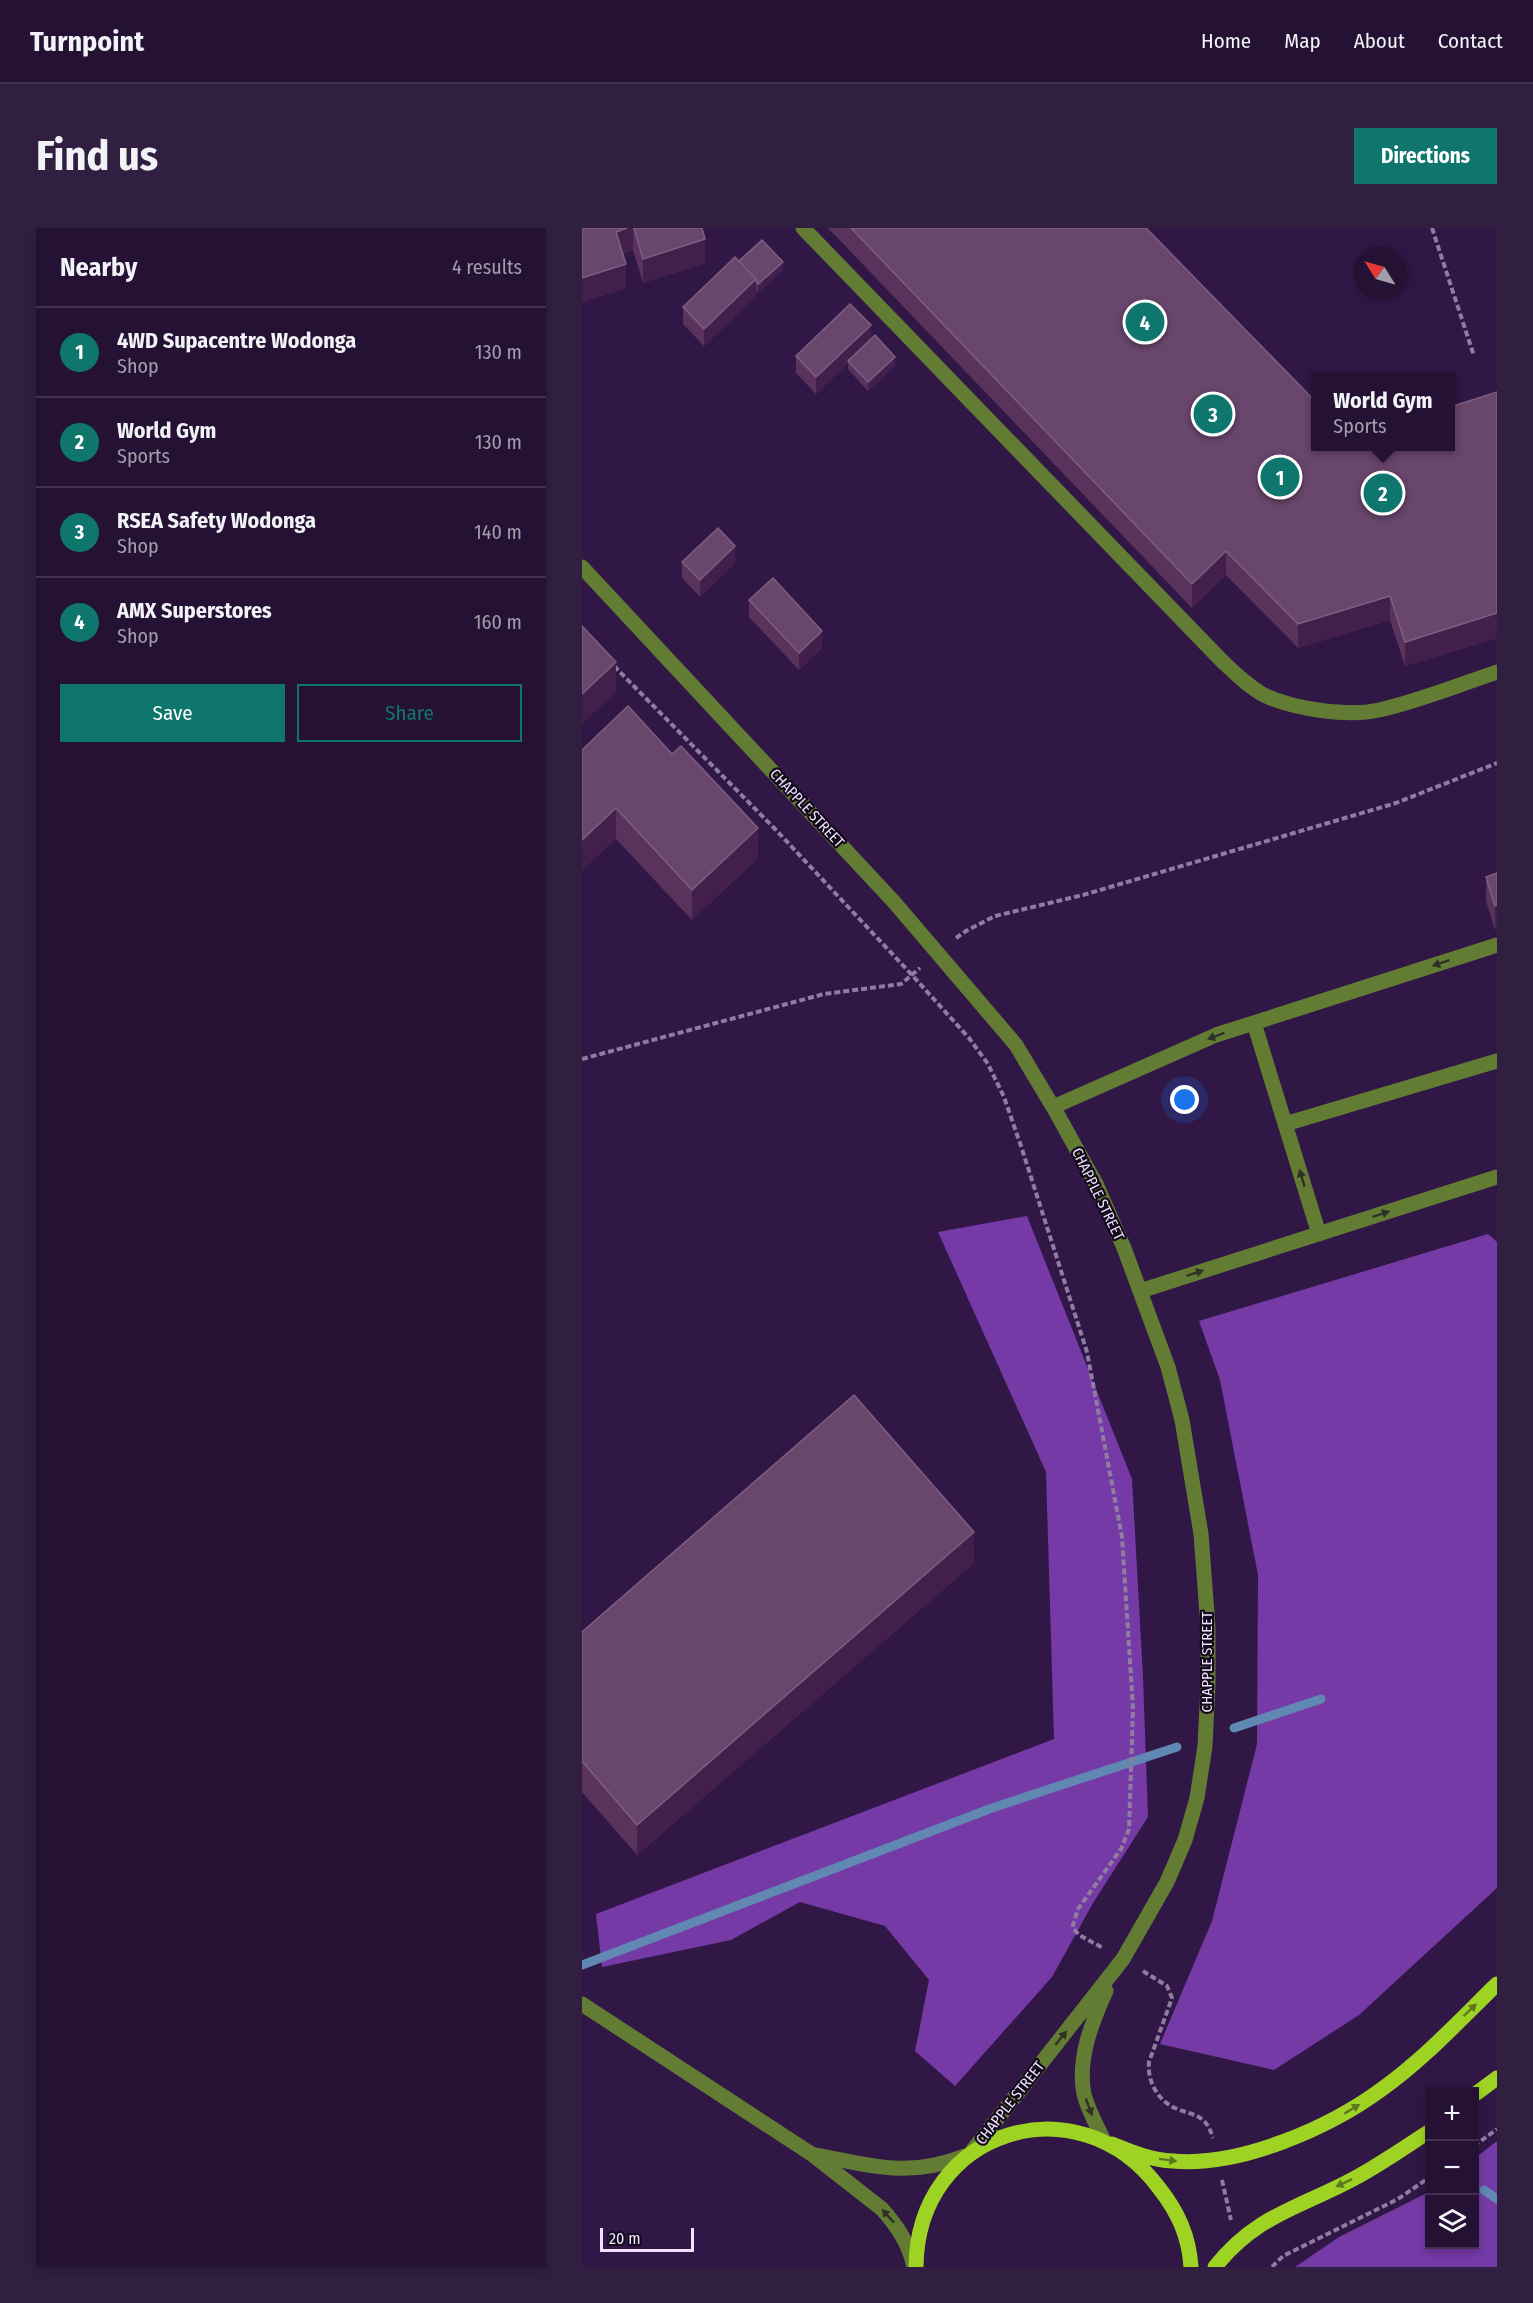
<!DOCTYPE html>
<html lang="en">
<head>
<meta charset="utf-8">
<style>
  :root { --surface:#241134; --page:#301f40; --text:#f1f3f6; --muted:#a39dac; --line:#41314f; --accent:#0f766e }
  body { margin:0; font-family:"Fira Sans Condensed",sans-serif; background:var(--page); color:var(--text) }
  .controls { position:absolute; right:18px; bottom:18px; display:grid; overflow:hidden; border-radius:0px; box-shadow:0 3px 9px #0003 }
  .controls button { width:54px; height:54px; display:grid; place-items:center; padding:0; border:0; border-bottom:2px solid var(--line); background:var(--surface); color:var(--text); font:30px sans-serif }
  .compass { position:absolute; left:771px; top:18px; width:54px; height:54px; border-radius:50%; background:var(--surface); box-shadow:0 3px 9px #0003; rotate:307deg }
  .scale { position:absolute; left:18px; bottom:15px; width:94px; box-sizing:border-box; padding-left:6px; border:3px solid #eee3fb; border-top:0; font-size:16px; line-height:21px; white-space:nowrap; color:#eee3fb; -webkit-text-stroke:4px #13091d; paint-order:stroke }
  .you { position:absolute; left:603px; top:872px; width:21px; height:21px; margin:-15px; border:4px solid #fff; border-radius:50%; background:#1a73e8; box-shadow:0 0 0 9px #1a73e833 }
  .badge { display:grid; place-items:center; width:39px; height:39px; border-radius:50%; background:var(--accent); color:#fff; font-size:20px; font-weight:700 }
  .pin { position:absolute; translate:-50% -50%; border:3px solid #fff; box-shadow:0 2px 6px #0006 }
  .popup { position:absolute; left:729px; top:145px; width:144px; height:78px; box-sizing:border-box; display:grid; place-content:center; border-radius:0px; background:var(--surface); filter:drop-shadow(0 2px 4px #0005); font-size:20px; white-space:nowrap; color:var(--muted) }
  .popup b { font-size:22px; color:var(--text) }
  .popup::after { content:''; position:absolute; left:50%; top:100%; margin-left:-12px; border:12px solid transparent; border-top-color:var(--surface) }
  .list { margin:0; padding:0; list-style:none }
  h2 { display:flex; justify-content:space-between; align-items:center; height:78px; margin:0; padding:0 24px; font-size:26px }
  h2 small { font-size:20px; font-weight:400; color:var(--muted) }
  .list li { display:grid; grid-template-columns:39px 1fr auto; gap:18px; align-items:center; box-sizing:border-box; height:90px; padding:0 24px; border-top:2px solid var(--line) }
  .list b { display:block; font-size:22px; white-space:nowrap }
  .list p { margin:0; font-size:20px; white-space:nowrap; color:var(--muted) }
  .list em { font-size:20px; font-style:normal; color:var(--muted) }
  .actions { display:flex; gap:12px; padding:18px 24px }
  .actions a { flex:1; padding:14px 0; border:2px solid var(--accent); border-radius:0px; text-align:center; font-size:21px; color:var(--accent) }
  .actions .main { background:var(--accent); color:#fff }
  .icon { flex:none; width:33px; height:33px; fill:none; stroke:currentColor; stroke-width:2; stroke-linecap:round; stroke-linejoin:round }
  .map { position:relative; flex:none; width:915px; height:2039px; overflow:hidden; border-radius:0px }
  header { display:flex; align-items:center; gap:36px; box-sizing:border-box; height:84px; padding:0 30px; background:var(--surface); border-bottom:2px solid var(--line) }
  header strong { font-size:28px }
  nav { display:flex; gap:33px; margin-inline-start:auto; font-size:21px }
  .intro { display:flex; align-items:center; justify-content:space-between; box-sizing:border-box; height:144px; padding:0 36px }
  h1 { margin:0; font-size:42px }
  .button { padding:15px 27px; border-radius:0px; background:var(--accent); color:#fff; font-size:21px; font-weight:700 }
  main { display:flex; gap:36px; padding:0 36px }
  aside { flex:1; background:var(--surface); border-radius:0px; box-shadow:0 3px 9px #0003 }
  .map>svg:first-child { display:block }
  .forest { fill:#753aa6 }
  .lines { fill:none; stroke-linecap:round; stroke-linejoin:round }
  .stream { stroke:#6088b2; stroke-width:9 }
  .path { stroke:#8f7da1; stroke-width:4; stroke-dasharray:6 3; stroke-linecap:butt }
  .minor { stroke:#627c34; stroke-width:15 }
  .major { stroke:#9ed323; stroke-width:15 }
  .wall { fill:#59335b }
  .shaded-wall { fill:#42204b }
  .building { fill:#69466c; stroke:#7e5f83; stroke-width:1.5 }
  .oneway { fill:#2f3125 }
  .oneway2 { fill:#5f7820 }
  .labels { text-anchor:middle; stroke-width:4.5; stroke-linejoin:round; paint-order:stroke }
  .street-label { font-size:15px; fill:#eee3fb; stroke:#13091d }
</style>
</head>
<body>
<header>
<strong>Turnpoint</strong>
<nav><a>Home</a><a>Map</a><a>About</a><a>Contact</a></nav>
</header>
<div class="intro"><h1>Find us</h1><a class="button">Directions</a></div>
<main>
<aside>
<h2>Nearby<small>4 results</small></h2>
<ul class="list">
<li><span class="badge">1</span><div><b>4WD Supacentre Wodonga</b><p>Shop</p></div><em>130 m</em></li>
<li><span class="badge">2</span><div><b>World Gym</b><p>Sports</p></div><em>130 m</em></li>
<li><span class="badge">3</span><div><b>RSEA Safety Wodonga</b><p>Shop</p></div><em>140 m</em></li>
<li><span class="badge">4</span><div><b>AMX Superstores</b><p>Shop</p></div><em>160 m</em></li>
</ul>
<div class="actions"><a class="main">Save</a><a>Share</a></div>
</aside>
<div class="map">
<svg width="915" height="2039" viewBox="0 0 915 2039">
  <rect width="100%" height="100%" fill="#301746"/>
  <path class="forest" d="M 445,988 L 550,1251 L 561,1449 L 566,1589 L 511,1675 L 470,1749 L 373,1858 L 333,1823 L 347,1752 L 303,1698 L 218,1674 L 149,1712 L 20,1739 L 14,1686 L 472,1511 L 464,1244 L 356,1004 Z
    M 906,1006 L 915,1014 L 915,1660 L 777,1787 L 692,1842 L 578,1816 L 630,1693 L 675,1516 L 676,1347 L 638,1152 L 617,1093 Z
    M 915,1913 L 915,2039 L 713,2039 L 757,2009 L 847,1964 L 848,2016 L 892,2016 L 893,1930 Z"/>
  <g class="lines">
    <path class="stream" d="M 652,1500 L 739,1471
      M 0,1737 L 410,1580 L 595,1519
      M 902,1962 L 915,1971"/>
    <path class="path" d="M 850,0 L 892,128
      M 32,438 L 194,602 L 330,747 L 387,810 L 406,836 L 422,869 L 440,921 L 505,1124 L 540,1309 L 551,1481 L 547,1601 L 539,1621 L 496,1681 L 491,1697 L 491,1700 L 497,1707 L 521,1720
      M 374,710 L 384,703 L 413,688 L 501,667 L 814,575 L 915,535
      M 0,831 L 242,766 L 319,756 L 338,740
      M 561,1743 L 585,1758 L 590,1770 L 567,1834 C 565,1852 575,1872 593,1880 C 603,1885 614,1885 622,1893 C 627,1898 629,1904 631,1910
      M 892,1918 L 915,1901
      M 640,1952 L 649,1992
      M 690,2039 L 701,2028 L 816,1971 L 848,1949"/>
    <path class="minor" d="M 221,0 L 641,434 C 654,446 668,460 684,468 C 712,481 766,489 797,482 C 837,473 876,457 915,444
      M 0,339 L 312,674 L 434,817 L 474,884 L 514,956 L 542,1020 L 586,1139 L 600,1192 L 619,1306 L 626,1399 L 626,1457 L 623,1518 L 615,1570 L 603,1612 L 585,1654 L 541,1731 L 391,1922
      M 672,795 L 737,1006
      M 471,879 L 634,807 L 915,717
      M 703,896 L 915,833
      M 558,1063 L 915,949
      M 0,1776 L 231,1927 L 300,1981 C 316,1999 327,2016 332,2039
      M 522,1913 C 515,1898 506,1882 502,1866 C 495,1831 510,1794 524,1763
      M 234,1927 C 292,1938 326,1950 383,1928"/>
    <path class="major" d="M 892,1867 L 915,1850
      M 530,1916 C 550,1924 569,1932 591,1933 C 658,1939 747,1900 800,1861 C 842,1831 878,1792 915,1756
      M 334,2039 C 335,1901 497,1852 577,1960 C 596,1984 607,2008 609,2039
      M 633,2039 C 675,1986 718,1980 773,1950 C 799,1936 823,1919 848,1903"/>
  </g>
  <path class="wall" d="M 0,0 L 120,0 L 123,35 L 61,55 L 51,22 L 40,26 L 44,60 L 0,74 Z
    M 246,0 L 564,0 L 734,219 L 868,219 L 915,164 L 915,410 L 823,438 L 808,392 L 716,420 L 644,347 L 610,380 Z
    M 157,33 L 201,42 L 176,65 L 174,62 L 174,68 L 122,118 L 101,96 L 101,79 Z
    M 289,111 L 313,138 L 286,163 L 266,141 L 266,135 L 234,166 L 214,145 L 214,128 Z
    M 100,334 L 153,335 L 118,369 L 100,350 Z
    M 167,372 L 240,420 L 217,442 L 167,389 Z
    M 0,522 L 176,630 L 110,692 L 34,611 Z
    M 915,645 L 915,701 L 913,702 L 904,673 L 904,649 Z
    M 392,1335 L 55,1627 L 0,1564 L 0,1404 Z"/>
  <path class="shaded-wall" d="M 45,0 L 51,0 L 51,22 L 34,28 L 34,4 Z
    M 123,11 L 123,35 L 61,55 L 61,31 Z
    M 201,34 L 201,42 L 176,65 L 176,56 Z
    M 44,36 L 44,60 L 0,74 L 0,50 Z
    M 174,51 L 174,68 L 122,118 L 122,101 Z
    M 289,97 L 289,114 L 266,133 L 266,135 L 234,166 L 234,149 Z
    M 313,129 L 313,138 L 286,163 L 286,154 Z
    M 153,318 L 153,335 L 118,369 L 118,352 Z
    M 644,323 L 644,347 L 610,380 L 610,356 Z
    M 808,368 L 808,392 L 716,420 L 716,396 Z
    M 915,385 L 915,410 L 823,438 L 823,414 Z
    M 240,403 L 240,420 L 217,442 L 217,425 Z
    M 34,434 L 34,464 L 0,496 L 0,466 Z
    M 34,580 L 34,611 L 0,643 L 0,612 Z
    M 176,600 L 176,630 L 110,692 L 110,662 Z
    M 915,677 L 915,701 L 913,702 L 913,678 Z
    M 392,1304 L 392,1335 L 55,1627 L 55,1597 Z"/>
  <path class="building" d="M 0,0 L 45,0 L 34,4 L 44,36 L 0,50 Z
    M 52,0 L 120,0 L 123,11 L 61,31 Z
    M 269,0 L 564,0 L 734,174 L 734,219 L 868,219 L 868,179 L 915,164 L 915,385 L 823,414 L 808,368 L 716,396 L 644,323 L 610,356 Z
    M 180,12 L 201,34 L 176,56 L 174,53 L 174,51 L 157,33 Z
    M 153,29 L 174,51 L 122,101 L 101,79 Z
    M 268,76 L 289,97 L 234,149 L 214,128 Z
    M 293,107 L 313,129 L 286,154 L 266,133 Z
    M 136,300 L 153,318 L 118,352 L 100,334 Z
    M 191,350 L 240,403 L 217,425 L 167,372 Z
    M 0,398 L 34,434 L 0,466 Z
    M 46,478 L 90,526 L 99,518 L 176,600 L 110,662 L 34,580 L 0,612 L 0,522 Z
    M 915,645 L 915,677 L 913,678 L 904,649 Z
    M 272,1167 L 392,1304 L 55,1597 L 0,1533 L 0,1404 Z"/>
  <defs><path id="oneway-solid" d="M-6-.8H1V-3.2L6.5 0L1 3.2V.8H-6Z" transform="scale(1.5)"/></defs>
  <g class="oneway">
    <use href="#oneway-solid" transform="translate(859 735) rotate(162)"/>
    <use href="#oneway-solid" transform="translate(634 808) rotate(159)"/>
    <use href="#oneway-solid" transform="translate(720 950) rotate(-107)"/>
    <use href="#oneway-solid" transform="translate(799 986) rotate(-18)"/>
    <use href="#oneway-solid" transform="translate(613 1045) rotate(-18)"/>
    <use href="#oneway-solid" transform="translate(479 1810) rotate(-51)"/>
    <use href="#oneway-solid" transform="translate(507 1879) rotate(70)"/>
    <use href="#oneway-solid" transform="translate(306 1988) rotate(-132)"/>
  </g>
  <g class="oneway2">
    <use href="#oneway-solid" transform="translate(888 1782) rotate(-44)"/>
    <use href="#oneway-solid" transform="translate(770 1881) rotate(-31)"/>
    <use href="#oneway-solid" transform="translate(586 1932) rotate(7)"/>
    <use href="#oneway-solid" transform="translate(762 1955) rotate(155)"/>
  </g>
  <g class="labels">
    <g class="street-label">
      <text transform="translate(225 580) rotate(47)" y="5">CHAPPLE STREET</text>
      <text transform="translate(516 966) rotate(64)" y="5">CHAPPLE STREET</text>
      <text transform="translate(625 1434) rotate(-90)" y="5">CHAPPLE STREET</text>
      <text transform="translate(428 1875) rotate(-52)" y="5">CHAPPLE STREET</text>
    </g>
  </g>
</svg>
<div class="controls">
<button>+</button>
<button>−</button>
<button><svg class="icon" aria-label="layers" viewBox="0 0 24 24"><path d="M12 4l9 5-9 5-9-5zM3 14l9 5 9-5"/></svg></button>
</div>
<svg class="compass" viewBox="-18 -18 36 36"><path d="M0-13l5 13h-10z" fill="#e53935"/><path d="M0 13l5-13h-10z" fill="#a39dac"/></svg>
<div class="scale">20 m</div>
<div class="you"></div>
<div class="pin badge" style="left:698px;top:249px">1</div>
<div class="pin badge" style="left:801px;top:265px">2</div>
<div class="popup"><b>World Gym</b>Sports</div>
<div class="pin badge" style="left:631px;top:186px">3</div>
<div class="pin badge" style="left:563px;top:94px">4</div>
</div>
</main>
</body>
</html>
